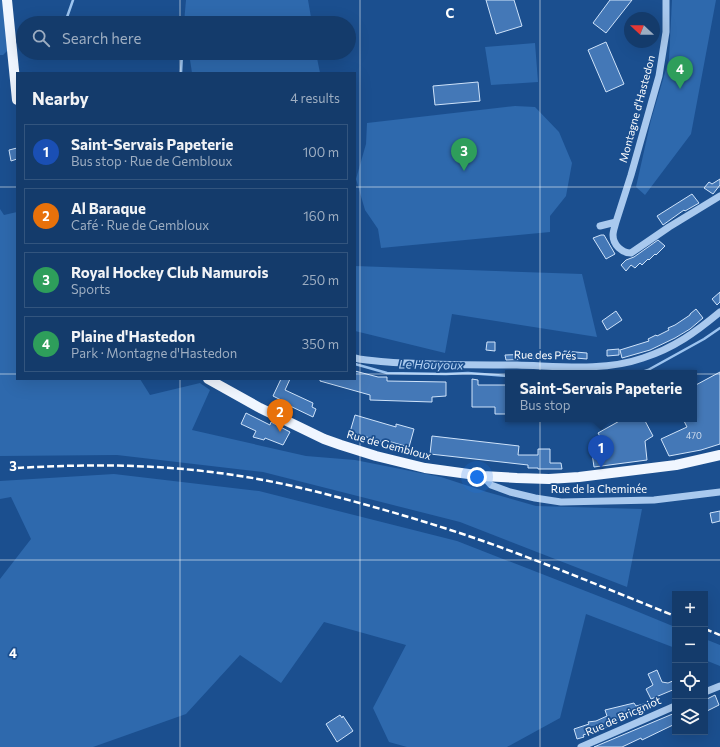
<!DOCTYPE html>
<html lang="en">
<head>
<meta charset="utf-8">
<style>
  :root { --surface:#143b6b; --page:#1d4271; --text:#f1f3f6; --muted:#9dadc1; --line:#33557e; --accent:#90b9f0 }
  body { margin:0; font-family:Commissioner,sans-serif; background:var(--page); color:var(--text) }
  .controls { position:absolute; right:12px; bottom:12px; display:grid; overflow:hidden; border-radius:0px; box-shadow:0 4px 16px #0002 }
  .controls button { width:36px; height:36px; display:grid; place-items:center; padding:0; border:0; border-bottom:1px solid var(--line); background:var(--surface); color:var(--text); font:20px sans-serif }
  .compass { position:absolute; left:624px; top:12px; width:36px; height:36px; border-radius:50%; background:var(--surface); box-shadow:0 4px 16px #0002; rotate:292deg }
  .you { position:absolute; left:477px; top:477px; width:14px; height:14px; margin:-10px; border:3px solid #fff; border-radius:50%; background:#1a73e8; box-shadow:0 0 0 6px #1a73e833 }
  .badge { display:grid; place-items:center; width:26px; height:26px; border-radius:50%; background:var(--accent); color:#fff; font-size:13px; font-weight:700 }
  .pin { position:absolute; translate:-50% -33px; filter:drop-shadow(0 1px 2px #0008) }
  .pin::after { content:''; position:absolute; top:21px; width:14px; height:12px; background:inherit; clip-path:polygon(0 0,100% 0,50% 100%) }
  .popup { position:absolute; left:505px; top:370px; width:192px; height:52px; box-sizing:border-box; display:grid; place-content:center; border-radius:0px; background:var(--surface); filter:drop-shadow(0 1px 3px #0005); font-size:13px; white-space:nowrap; color:var(--muted) }
  .popup b { font-size:15px; color:var(--text) }
  .popup::after { content:''; position:absolute; left:50%; top:100%; margin-left:-8px; border:8px solid transparent; border-top-color:var(--surface) }
  .list { margin:0; padding:0; list-style:none }
  h2 { display:flex; justify-content:space-between; align-items:center; height:52px; margin:0; padding:0 16px; font-size:17px }
  h2 small { font-size:13px; font-weight:400; color:var(--muted) }
  .list li { display:grid; grid-template-columns:26px 1fr auto; gap:12px; align-items:center; box-sizing:border-box; height:56px; margin:0 8px 8px; padding:0 8px; border:1px solid var(--line); border-radius:0px }
  .list b { display:block; font-size:15px; white-space:nowrap }
  .list p { margin:0; font-size:13px; white-space:nowrap; color:var(--muted) }
  .list em { font-size:13px; font-style:normal; color:var(--muted) }
  .icon { flex:none; width:22px; height:22px; fill:none; stroke:currentColor; stroke-width:2; stroke-linecap:round; stroke-linejoin:round }
  .map { position:relative; flex:none; width:720px; height:747px; overflow:hidden }
  .search { position:absolute; background:var(--surface); box-shadow:0 4px 16px #0002; left:16px; top:16px; width:340px; height:44px; display:flex; align-items:center; gap:10px; box-sizing:border-box; padding:0 14px; border-radius:22px; color:var(--muted); font-size:15px }
  .panel { position:absolute; background:var(--surface); box-shadow:0 4px 16px #0002; left:16px; top:72px; width:340px; height:308px; border-radius:0px }
  .map>svg:first-child { display:block }
  .green { fill:#2e69ad }
  .lines { fill:none; stroke-linecap:round; stroke-linejoin:round }
  .stream { stroke:#9cc4f0; stroke-width:2.5 }
  .building { fill:#4478b7; stroke:#cfe3fa }
  .minor { stroke:#a9c9ee; stroke-width:7 }
  .major { stroke:#f0f6ff; stroke-width:10 }
  .rail { stroke:#fff; stroke-width:2.5; stroke-dasharray:7 3; stroke-linecap:butt }
  .grid { fill:none; stroke:#fff; stroke-width:1; stroke-opacity:0.55 }
  .labels { text-anchor:middle; stroke-width:3.5; stroke-linejoin:round; paint-order:stroke }
  .number-label { font-size:9px; fill:#d0dded }
  .street-label { font-size:11px; fill:#fff; stroke:#1b4f8f }
  .water-label { font-size:12px; font-style:italic; fill:#b5d3f5; stroke:#1b4f8f }
  .grid-label { font-size:13px; text-anchor:middle; font-weight:bold; fill:#fff; stroke:#1b4f8f; stroke-width:3.5; stroke-linejoin:round; paint-order:stroke }
</style>
</head>
<body>
<div class="map">
<svg width="720" height="747" viewBox="0 0 720 747">
  <rect width="100%" height="100%" fill="#1b4f8f"/>
  <path class="green" d="M 0,0 L 3,0 L 9,49 L 3,55 L 0,55 Z
    M 186,0 L 308,0 L 312,23 L 184,23 Z
    M 672,0 L 716,0 L 691,134 L 645,195 L 636,187 L 651,120 L 669,59 Z
    M 535,43 L 538,82 L 491,85 L 485,47 Z
    M 189,53 L 316,53 L 320,73 L 192,73 Z
    M 515,106 L 535,107 L 559,132 L 572,163 L 566,196 L 550,216 L 550,232 L 381,248 L 378,229 L 365,210 L 356,179 L 366,144 L 367,123 Z
    M 0,209 L 4,215 L 17,212 L 17,379 L 140,379 L 150,395 L 200,383 L 210,390 L 192,430 L 306,456 L 355,460 L 441,477 L 487,492 L 536,506 L 642,509 L 627,587 L 460,522 L 263,472 L 117,455 L 0,456 Z
    M 355,266 L 582,274 L 597,337 L 452,314 L 445,353 L 355,331 Z
    M 114,474 L 259,491 L 457,541 L 624,606 L 675,627 L 675,648 L 586,614 L 560,718 L 507,747 L 407,747 L 389,742 L 373,708 L 406,645 L 324,622 L 281,683 L 240,655 L 186,714 L 93,747 L 0,747 L 0,579 L 31,539 L 11,497 L 0,499 L 0,481 Z
    M 705,639 L 720,645 L 720,666 L 705,660 Z"/>
  <g class="lines">
    <path class="stream" d="M 73,0 L 66,20 L 76,23
      M 181,73 L 182,53
      M 355,364 L 387,373 L 446,374 L 468,373 L 508,376
      M 639,373 L 648,370 L 704,339 L 720,328"/>
  </g>
  <path class="building" d="M 486,0 L 514,0 L 522,26 L 496,34 Z
    M 610,0 L 632,0 L 606,33 L 593,23 Z
    M 606,42 L 624,84 L 606,92 L 588,50 Z
    M 478,82 L 480,101 L 435,105 L 433,86 Z
    M 17,148 L 17,159 L 11,161 L 9,150 Z
    M 720,179 L 720,185 L 713,194 L 704,188 L 709,182 L 712,184 Z
    M 692,194 L 699,203 L 685,211 L 684,210 L 663,225 L 657,216 Z
    M 601,235 L 604,235 L 615,254 L 606,259 L 593,238 Z
    M 658,240 L 665,246 L 656,255 L 655,254 L 649,260 L 648,259 L 642,265 L 640,263 L 635,268 L 631,265 L 626,271 L 621,265 L 626,260 L 634,257 Z
    M 720,292 L 720,302 L 717,305 L 712,299 Z
    M 696,309 L 703,318 L 690,329 L 675,338 L 650,350 L 622,358 L 620,350 L 649,341 L 648,339 L 656,335 L 657,336 L 669,330 L 668,328 L 675,325 L 690,315 L 690,314 Z
    M 616,311 L 622,320 L 607,330 L 602,321 Z
    M 487,342 L 495,342 L 495,351 L 486,350 Z
    M 619,349 L 619,355 L 607,356 L 607,350 Z
    M 564,351 L 587,353 L 587,359 L 564,357 Z
    M 533,354 L 534,359 L 506,360 L 505,355 Z
    M 355,371 L 378,377 L 387,377 L 387,381 L 446,382 L 446,396 L 432,397 L 432,402 L 370,400 L 370,395 L 320,381 L 320,379 L 355,379 Z
    M 720,372 L 720,444 L 701,450 L 669,456 L 661,439 L 687,427 L 683,419 L 694,419 L 694,386 Z
    M 281,379 L 290,379 L 285,390 L 313,403 L 312,407 L 316,409 L 313,417 L 288,405 L 289,404 L 273,396 Z
    M 472,379 L 478,380 L 478,385 L 508,385 L 508,414 L 495,414 L 495,407 L 472,407 Z
    M 246,413 L 270,425 L 271,422 L 290,432 L 283,445 L 265,438 L 264,440 L 253,437 L 256,431 L 241,424 Z
    M 355,415 L 396,427 L 396,424 L 414,429 L 409,447 L 384,440 L 383,442 L 350,432 Z
    M 623,419 L 644,419 L 653,436 L 645,441 L 647,460 L 594,467 L 592,453 L 608,451 L 598,433 Z
    M 432,436 L 519,446 L 518,455 L 538,455 L 538,449 L 550,449 L 550,463 L 561,463 L 562,469 L 538,469 L 538,468 L 528,468 L 528,465 L 430,454 Z
    M 720,511 L 720,521 L 712,523 L 710,513 Z
    M 657,670 L 662,682 L 668,683 L 675,680 L 675,689 L 651,699 L 646,689 L 653,685 L 648,674 Z
    M 715,695 L 719,705 L 705,712 L 705,700 Z
    M 634,703 L 636,706 L 648,703 L 650,709 L 616,720 L 617,723 L 599,730 L 583,735 L 584,737 L 577,739 L 574,729 L 589,724 L 588,722 L 596,721 L 607,716 L 605,710 Z
    M 675,713 L 675,724 L 642,740 L 641,738 L 622,747 L 594,747 Z
    M 340,715 L 342,718 L 343,716 L 353,731 L 337,742 L 326,724 Z"/>
  <g class="lines">
    <path class="minor" d="M 616,222 C 615,226 613,231 613,235 C 613,245 622,253 631,253 L 669,227 L 720,196
      M 600,226 L 616,222 L 631,175 L 659,76 L 666,32 L 666,0
      M 355,358 L 359,359 C 375,361 392,363 408,363 C 444,365 480,365 517,365 C 558,366 603,372 643,358 C 674,348 696,332 720,312
      M 483,476 L 491,485 L 510,492 L 535,498 L 561,502 L 654,500 L 720,492
      M 705,692 L 720,686
      M 581,747 L 675,706"/>
    <path class="major" d="M 7,0 L 17,100
      M 208,379 L 260,408 L 324,439 L 341,445 L 376,456 L 425,468 L 483,476 L 517,478 L 549,479 L 579,477 L 676,465 L 720,455"/>
    <path class="rail" d="M 17,468 C 86,464 151,464 219,473 C 268,479 316,491 363,504 C 414,518 466,534 516,553 C 570,573 622,595 675,616
      M 705,629 L 720,635"/>
  </g>
  <path class="grid" d="M 180,0 L 180,23M 360,0 L 360,747M 540,0 L 540,747M 180,53 L 180,73M 0,187 L 17,187M 355,187 L 720,187M 0,374 L 17,374M 355,374 L 720,374M 180,379 L 180,747M 0,560 L 720,560"/>
  <g class="labels">
    <g class="number-label">
      <text x="694" y="439">470</text>
    </g>
    <g class="street-label">
      <text transform="translate(637 109) rotate(-75)" y="4">Montagne d'Hastedon</text>
      <text transform="translate(545 355) rotate(1)" y="4">Rue des Prés</text>
      <text transform="translate(389 445) rotate(15)" y="4">Rue de Gembloux</text>
      <text x="599" y="493">Rue de la Cheminée</text>
      <text transform="translate(623 716) rotate(-24)" y="4">Rue de Bricgniot</text>
    </g>
    <g class="water-label">
      <text transform="translate(431 365) rotate(1)" y="4">Le Houyoux</text>
    </g>
  </g>
  <g class="grid-label">
    <text x="450" y="18">C</text>
    <text x="13" y="471">3</text>
    <text x="13" y="658">4</text>
  </g>
</svg>
<div class="controls">
<button>+</button>
<button>−</button>
<button><svg class="icon" aria-label="locate" viewBox="0 0 24 24"><circle cx="12" cy="12" r="6"/><path d="M12 2v4M12 18v4M2 12h4M18 12h4"/></svg></button>
<button><svg class="icon" aria-label="layers" viewBox="0 0 24 24"><path d="M12 4l9 5-9 5-9-5zM3 14l9 5 9-5"/></svg></button>
</div>
<svg class="compass" viewBox="-18 -18 36 36"><path d="M0-13l5 13h-10z" fill="#e53935"/><path d="M0 13l5-13h-10z" fill="#9dadc1"/></svg>
<div class="you"></div>
<div class="pin badge" style="left:601px;top:468px;background:#1a4fb4">1</div>
<div class="popup"><b>Saint-Servais Papeterie</b>Bus stop</div>
<div class="pin badge" style="left:280px;top:432px;background:#e8710a">2</div>
<div class="pin badge" style="left:464px;top:171px;background:#2e9e5b">3</div>
<div class="pin badge" style="left:680px;top:89px;background:#2e9e5b">4</div>
<div class="search"><svg class="icon" aria-label="search" viewBox="0 0 24 24"><circle cx="10" cy="10" r="6"/><path d="M15 15l6 6"/></svg>Search here</div>
<section class="panel">
<h2>Nearby<small>4 results</small></h2>
<ul class="list">
<li><span class="badge" style="background:#1a4fb4">1</span><div><b>Saint-Servais Papeterie</b><p>Bus stop · Rue de Gembloux</p></div><em>100 m</em></li>
<li><span class="badge" style="background:#e8710a">2</span><div><b>Al Baraque</b><p>Café · Rue de Gembloux</p></div><em>160 m</em></li>
<li><span class="badge" style="background:#2e9e5b">3</span><div><b>Royal Hockey Club Namurois</b><p>Sports</p></div><em>250 m</em></li>
<li><span class="badge" style="background:#2e9e5b">4</span><div><b>Plaine d'Hastedon</b><p>Park · Montagne d'Hastedon</p></div><em>350 m</em></li>
</ul>
</section>
</div>
</body>
</html>
